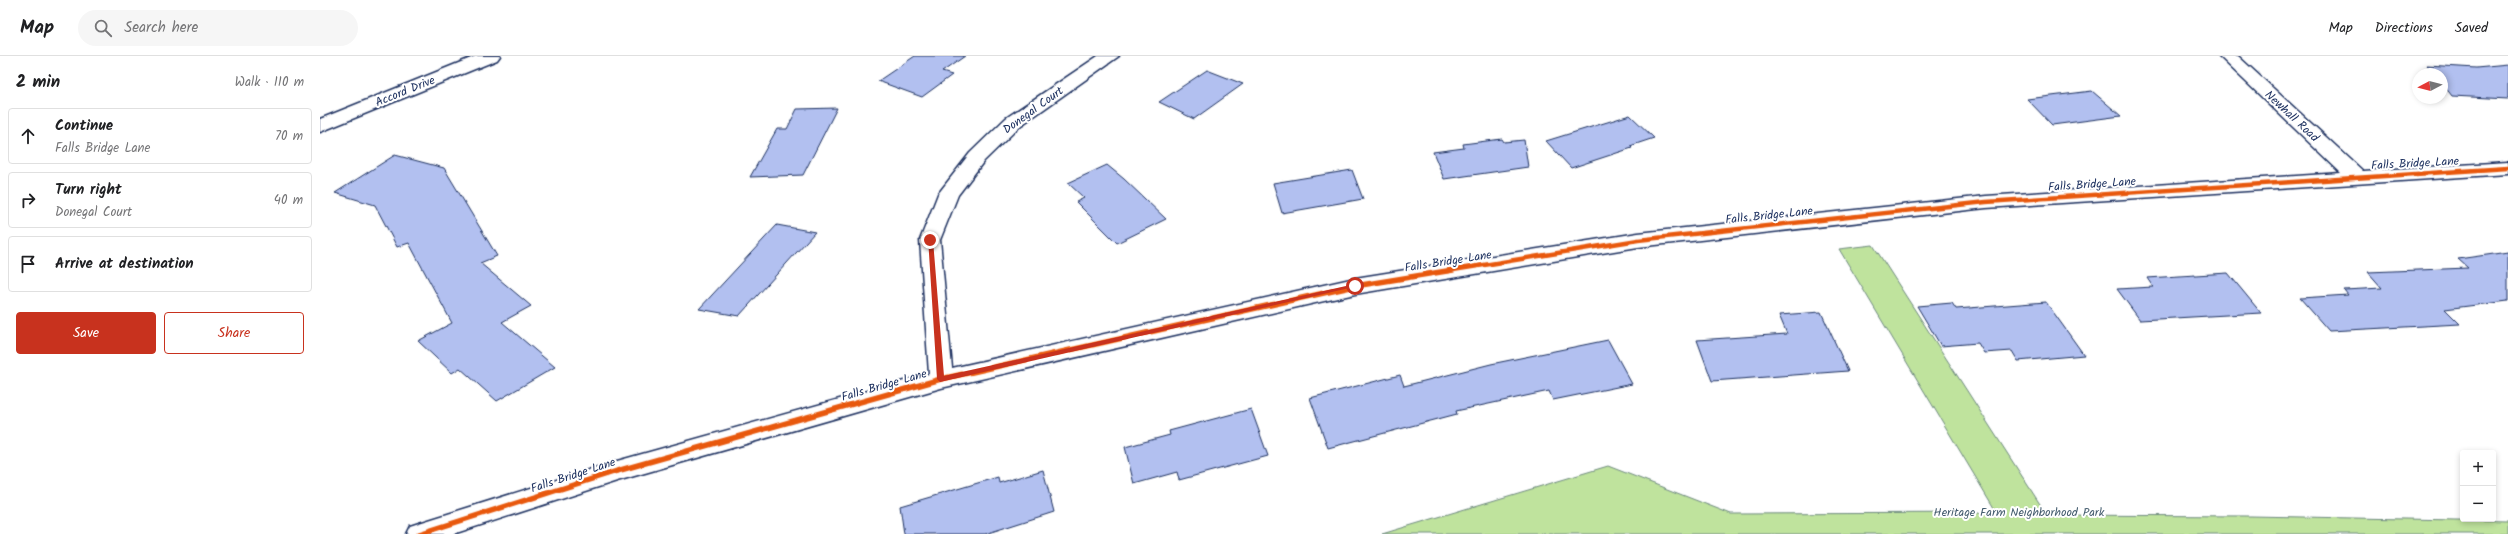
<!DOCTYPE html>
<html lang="en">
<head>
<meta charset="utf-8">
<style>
  :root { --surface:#fff; --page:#f6f6f6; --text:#202124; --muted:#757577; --line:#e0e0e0; --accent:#c8321e }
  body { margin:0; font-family:Kalam,sans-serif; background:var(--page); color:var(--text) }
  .controls { position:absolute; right:12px; bottom:12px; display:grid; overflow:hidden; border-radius:4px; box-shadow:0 2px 6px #0003 }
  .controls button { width:36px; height:36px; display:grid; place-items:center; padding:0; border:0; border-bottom:1px solid var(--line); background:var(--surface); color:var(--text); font:20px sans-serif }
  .compass { position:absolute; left:2092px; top:12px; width:36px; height:36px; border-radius:50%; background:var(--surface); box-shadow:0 2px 6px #0003; rotate:263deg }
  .stop { position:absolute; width:12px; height:12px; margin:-9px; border:3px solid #c8321e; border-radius:50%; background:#fff }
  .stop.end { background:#c8321e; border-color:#fff; box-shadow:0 1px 4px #0008 }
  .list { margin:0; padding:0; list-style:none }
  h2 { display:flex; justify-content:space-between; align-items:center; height:52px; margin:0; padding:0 16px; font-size:17px }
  h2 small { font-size:13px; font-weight:400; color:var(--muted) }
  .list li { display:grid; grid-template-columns:26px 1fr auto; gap:12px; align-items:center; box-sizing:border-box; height:56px; margin:0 8px 8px; padding:0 8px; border:1px solid var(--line); border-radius:4px }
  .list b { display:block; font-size:15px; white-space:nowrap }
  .list p { margin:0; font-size:13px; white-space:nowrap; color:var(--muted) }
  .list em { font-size:13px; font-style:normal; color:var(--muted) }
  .actions { display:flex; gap:8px; padding:12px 16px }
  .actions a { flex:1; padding:9px 0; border:1px solid var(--accent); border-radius:4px; text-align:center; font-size:14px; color:var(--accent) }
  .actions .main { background:var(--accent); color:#fff }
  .icon { flex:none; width:22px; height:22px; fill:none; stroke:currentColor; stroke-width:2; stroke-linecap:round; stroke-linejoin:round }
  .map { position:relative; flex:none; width:2188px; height:478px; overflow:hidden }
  header { display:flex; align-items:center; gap:24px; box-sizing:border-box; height:56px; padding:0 20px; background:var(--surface); border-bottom:1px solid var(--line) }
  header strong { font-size:19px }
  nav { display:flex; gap:22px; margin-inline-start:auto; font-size:14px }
  .search { width:280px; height:36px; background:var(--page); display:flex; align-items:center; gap:10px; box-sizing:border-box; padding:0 14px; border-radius:22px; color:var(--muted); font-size:15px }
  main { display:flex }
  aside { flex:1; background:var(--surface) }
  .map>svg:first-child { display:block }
  .green { fill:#bfe39d; stroke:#6d897e }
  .building { fill:#b2c0f0; stroke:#1b2f5e }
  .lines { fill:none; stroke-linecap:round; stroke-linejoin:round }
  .minor-casing { stroke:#1b2f5e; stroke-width:3 }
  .minor { fill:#fff; fill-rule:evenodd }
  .cycleway-far1-casing { stroke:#fff; stroke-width:6 }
  .cycleway-casing { stroke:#fff; stroke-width:8 }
  .cycleway-far1 { stroke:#e8590c; stroke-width:4.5 }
  .cycleway { stroke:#e8590c; stroke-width:5.5 }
  .route { fill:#c8321e }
  .labels { text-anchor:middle; stroke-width:4; stroke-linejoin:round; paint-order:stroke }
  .street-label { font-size:12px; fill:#1b2f5e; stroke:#fff }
  .park-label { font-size:12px; fill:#445c6e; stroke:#fff }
</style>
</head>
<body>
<header>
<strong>Map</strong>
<div class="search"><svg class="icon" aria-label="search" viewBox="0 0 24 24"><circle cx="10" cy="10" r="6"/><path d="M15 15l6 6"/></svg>Search here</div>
<nav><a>Map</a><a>Directions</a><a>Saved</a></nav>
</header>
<main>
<aside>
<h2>2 min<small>Walk · 110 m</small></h2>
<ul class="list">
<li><svg class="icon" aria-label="ahead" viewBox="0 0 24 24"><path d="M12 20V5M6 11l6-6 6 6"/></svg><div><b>Continue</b><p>Falls Bridge Lane</p></div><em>70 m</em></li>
<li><svg class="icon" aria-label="right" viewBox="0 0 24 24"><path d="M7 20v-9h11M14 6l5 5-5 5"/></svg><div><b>Turn right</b><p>Donegal Court</p></div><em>40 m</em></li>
<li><svg class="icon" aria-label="arrive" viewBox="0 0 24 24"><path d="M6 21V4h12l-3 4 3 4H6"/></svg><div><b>Arrive at destination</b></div></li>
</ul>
<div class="actions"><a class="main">Save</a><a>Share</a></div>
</aside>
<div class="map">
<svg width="2188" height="478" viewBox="0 0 2188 478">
  <rect width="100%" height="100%" fill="#fff"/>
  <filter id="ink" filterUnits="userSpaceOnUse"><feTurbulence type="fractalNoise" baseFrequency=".025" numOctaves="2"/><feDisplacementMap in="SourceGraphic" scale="8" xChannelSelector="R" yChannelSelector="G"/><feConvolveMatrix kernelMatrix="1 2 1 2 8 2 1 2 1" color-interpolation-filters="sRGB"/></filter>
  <g filter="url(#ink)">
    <path class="green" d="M 1553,189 L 1727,459 L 1931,460 L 2188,465 L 2188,478 L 1062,478 L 1288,410 L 1411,458 L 1677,457 L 1519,193 Z"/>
    <path class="building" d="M 595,0 L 645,0 L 622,16 L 632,19 L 602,41 L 558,25 Z
      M 2107,9 L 2156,12 L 2188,9 L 2188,43 L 2132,40 L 2122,27 L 2122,18 L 2114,18 Z
      M 887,14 L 923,28 L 874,63 L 839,46 Z
      M 1772,35 L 1801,60 L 1732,69 L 1707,43 Z
      M 517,52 L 483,119 L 430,121 L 457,73 L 467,73 L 477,53 Z
      M 1310,59 L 1334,82 L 1310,90 L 1312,92 L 1251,112 L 1226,85 Z
      M 1182,83 L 1184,86 L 1204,84 L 1208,111 L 1124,123 L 1113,96 L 1144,92 L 1143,88 Z
      M 75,99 L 124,112 L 177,200 L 160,207 L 211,250 L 182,266 L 235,311 L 177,345 L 140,312 L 132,317 L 98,285 L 132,267 L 89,187 L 77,191 L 55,149 L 15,137 Z
      M 787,109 L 804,123 L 846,163 L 797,187 L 756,146 L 764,142 L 748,127 Z
      M 1032,114 L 1043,143 L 962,157 L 953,127 Z
      M 457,169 L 495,176 L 419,260 L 379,253 Z
      M 2188,196 L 2188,245 L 2125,253 L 2140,268 L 2009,275 L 1980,242 L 2028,239 L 2024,234 L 2062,232 L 2048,216 L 2148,212 L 2138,203 Z
      M 1908,217 L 1941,257 L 1820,264 L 1797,233 L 1833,231 L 1827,222 Z
      M 1726,246 L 1764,299 L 1698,305 L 1692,295 L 1664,297 L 1658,287 L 1621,290 L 1597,250 L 1632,247 L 1636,253 Z
      M 1501,256 L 1528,315 L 1392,325 L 1377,284 L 1467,278 L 1459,259 Z
      M 1288,284 L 1312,328 L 1233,344 L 1229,335 L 1136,355 L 1137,358 L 1008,392 L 990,342 L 1080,319 L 1084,330 L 1171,308 Z
      M 931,353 L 948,400 L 859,424 L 857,416 L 814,428 L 805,391 L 850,379 L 849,375 Z
      M 723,414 L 734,456 L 665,478 L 584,478 L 580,450 L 678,421 L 679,427 Z"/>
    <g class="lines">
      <g class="minor-casing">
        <path id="minor" d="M 156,0 L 180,0 L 177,4 L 0,76 L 0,63 Z
          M 778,0 L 799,0 L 700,70 L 664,105 L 638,139 L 620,184 L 632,312 L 1035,222 L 1318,177 L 1666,140 L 2021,117 L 1899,0 L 1918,0 L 2043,115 L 2188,106 L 2188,118 L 1666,152 L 1318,191 L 1035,238 L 621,332 L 297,425 L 133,478 L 86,478 L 90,470 L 99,467 L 297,405 L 609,318 L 600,184 L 618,138 L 650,97 L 686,62 Z"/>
      </g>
      <use href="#minor" class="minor"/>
      <g class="cycleway-far1-casing">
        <path id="cycleway-far1" d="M 1127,215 L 1318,184 L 1666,146 L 2188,112"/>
      </g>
      <g class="cycleway-casing">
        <path id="cycleway" d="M 99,478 L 297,415 L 621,323 L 1035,230 L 1133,214"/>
      </g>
      <use href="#cycleway-far1" class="cycleway-far1"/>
      <use href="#cycleway" class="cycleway"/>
    </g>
  </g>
  <path class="route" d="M 608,182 L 613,184 L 624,320 L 1035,228 L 1038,230 L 620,326 L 617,323 Z"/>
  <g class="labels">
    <g class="street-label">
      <text transform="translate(85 35) rotate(-22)" y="4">Accord Drive</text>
      <text transform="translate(713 54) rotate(-36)" y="4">Donegal Court</text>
      <text transform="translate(1972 60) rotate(43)" y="4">Newhall Road</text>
      <text transform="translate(2095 107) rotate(-3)" y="4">Falls Bridge Lane</text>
      <text transform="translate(1772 128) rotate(-4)" y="4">Falls Bridge Lane</text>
      <text transform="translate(1449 159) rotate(-6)" y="4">Falls Bridge Lane</text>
      <text transform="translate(1128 205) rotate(-9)" y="4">Falls Bridge Lane</text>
      <text transform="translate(564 329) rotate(-16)" y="4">Falls Bridge Lane</text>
      <text transform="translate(253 419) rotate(-18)" y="4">Falls Bridge Lane</text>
    </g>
    <g class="park-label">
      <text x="1699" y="460">Heritage Farm Neighborhood Park</text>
    </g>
  </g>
</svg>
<div class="controls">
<button>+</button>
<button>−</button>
</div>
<svg class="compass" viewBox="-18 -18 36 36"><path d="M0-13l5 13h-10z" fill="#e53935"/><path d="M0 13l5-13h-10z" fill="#757577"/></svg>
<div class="stop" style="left:1035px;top:230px"></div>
<div class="stop end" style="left:610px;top:184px"></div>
</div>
</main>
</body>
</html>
